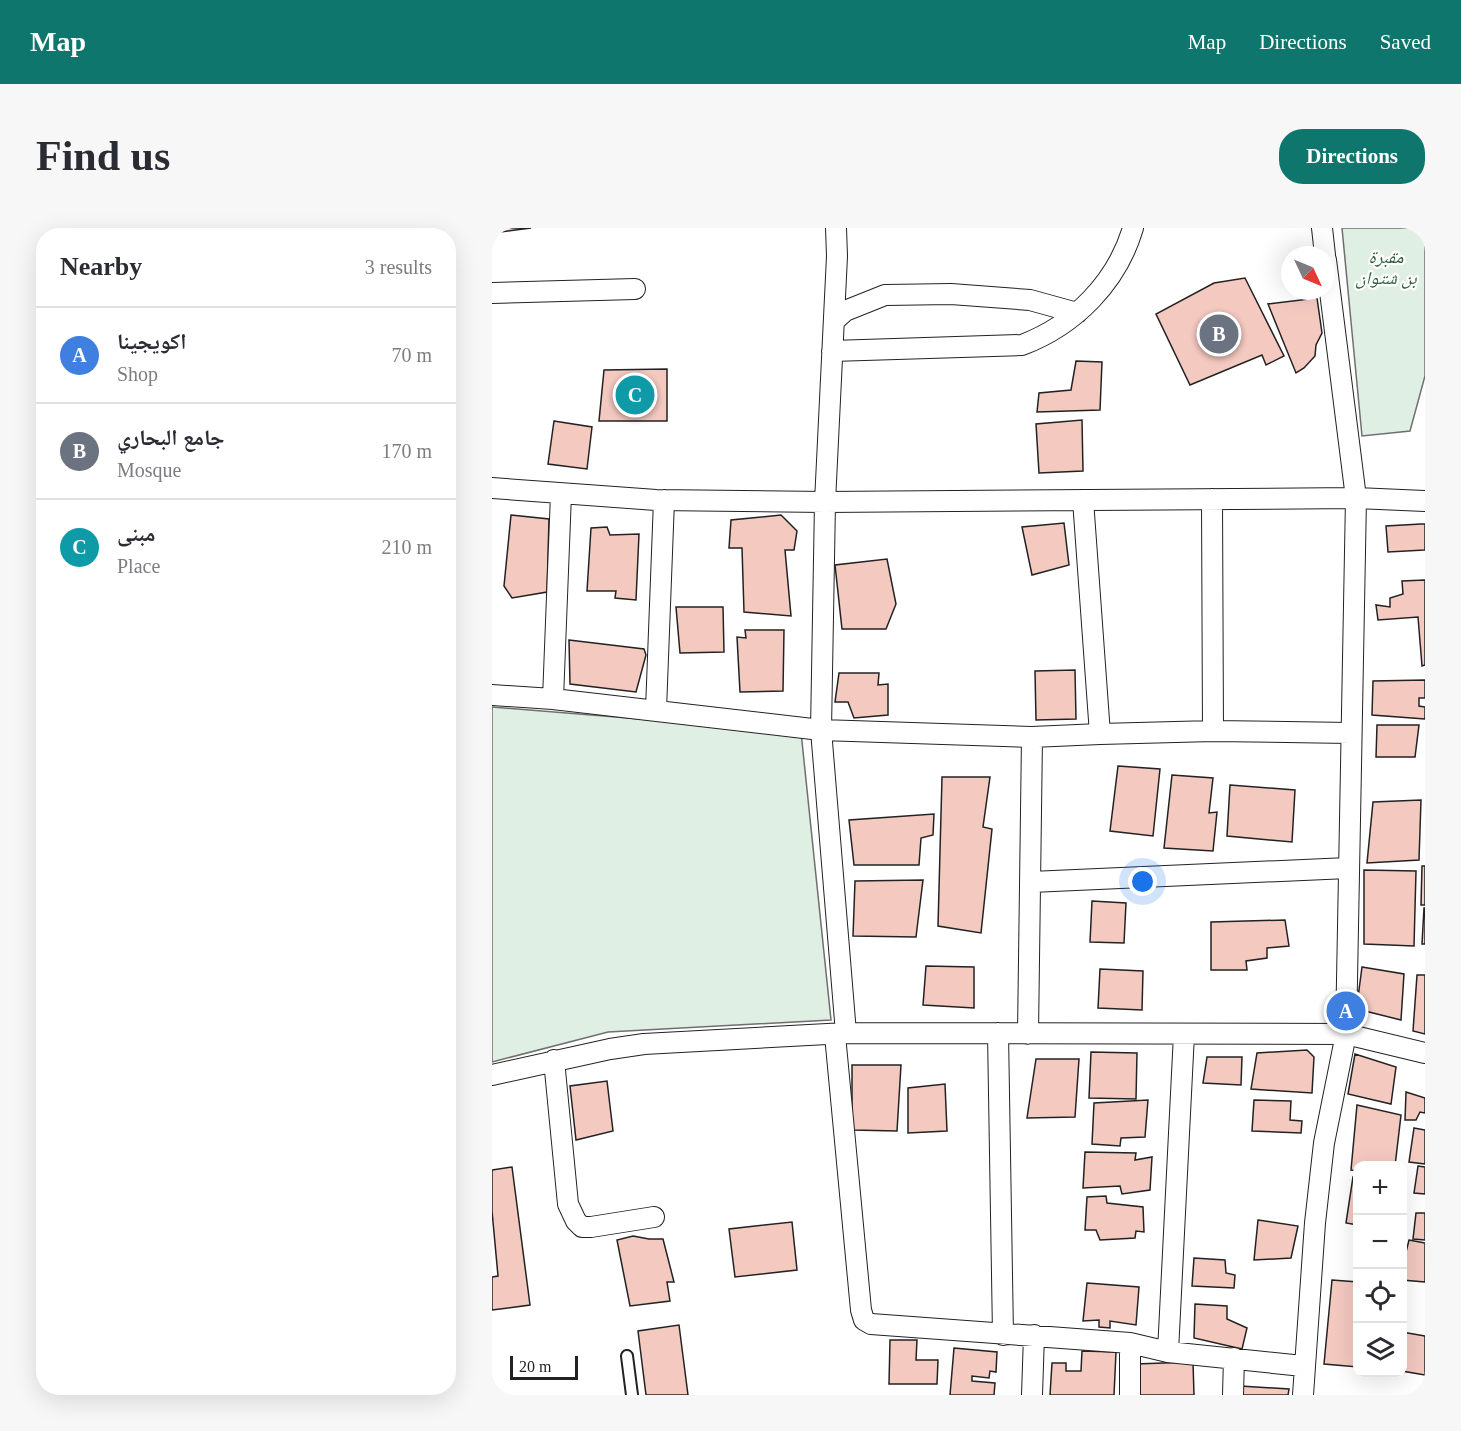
<!DOCTYPE html>
<html lang="en">
<head>
<meta charset="utf-8">
<style>
  :root { --surface:#fff; --page:#f7f7f7; --text:#2b2b33; --muted:#7c7c81; --line:#e1e1e2; --accent:#0f766e }
  body { margin:0; font-family:"Times New Roman","Noto Naskh Arabic",serif; background:var(--page); color:var(--text) }
  .controls { position:absolute; right:18px; bottom:18px; display:grid; overflow:hidden; border-radius:12px; box-shadow:0 6px 24px #0002 }
  .controls button { width:54px; height:54px; display:grid; place-items:center; padding:0; border:0; border-bottom:2px solid var(--line); background:var(--surface); color:var(--text); font:30px sans-serif }
  .compass { position:absolute; left:789px; top:18px; width:54px; height:54px; border-radius:50%; background:var(--surface); box-shadow:0 6px 24px #0002; rotate:134deg }
  .scale { position:absolute; left:18px; bottom:15px; width:68px; box-sizing:border-box; padding-left:6px; border:3px solid #222; border-top:0; font-size:16px; line-height:21px; white-space:nowrap; color:#222; -webkit-text-stroke:4px #fff; paint-order:stroke }
  .you { position:absolute; left:651px; top:654px; width:21px; height:21px; margin:-15px; border:4px solid #fff; border-radius:50%; background:#1a73e8; box-shadow:0 0 0 9px #1a73e833 }
  .badge { display:grid; place-items:center; width:39px; height:39px; border-radius:50%; background:var(--accent); color:#fff; font-size:20px; font-weight:700 }
  .pin { position:absolute; translate:-50% -50%; border:3px solid #fff; box-shadow:0 2px 6px #0006 }
  .list { margin:0; padding:0; list-style:none }
  h2 { display:flex; justify-content:space-between; align-items:center; height:78px; margin:0; padding:0 24px; font-size:26px }
  h2 small { font-size:20px; font-weight:400; color:var(--muted) }
  .list li { display:grid; grid-template-columns:39px 1fr auto; gap:18px; align-items:center; box-sizing:border-box; height:96px; padding:0 24px; border-top:2px solid var(--line) }
  .list b { display:block; font-size:22px; white-space:nowrap }
  .list p { margin:0; font-size:20px; white-space:nowrap; color:var(--muted) }
  .list em { font-size:20px; font-style:normal; color:var(--muted) }
  .icon { flex:none; width:33px; height:33px; fill:none; stroke:currentColor; stroke-width:2; stroke-linecap:round; stroke-linejoin:round }
  .map { position:relative; flex:none; width:933px; height:1167px; overflow:hidden; border-radius:24px }
  header { display:flex; align-items:center; gap:36px; box-sizing:border-box; height:84px; padding:0 30px; background:var(--accent); color:#fff }
  header strong { font-size:28px }
  nav { display:flex; gap:33px; margin-inline-start:auto; font-size:21px }
  .intro { display:flex; align-items:center; justify-content:space-between; box-sizing:border-box; height:144px; padding:0 36px }
  h1 { margin:0; font-size:42px }
  .button { padding:15px 27px; border-radius:24px; background:var(--accent); color:#fff; font-size:21px; font-weight:700 }
  main { display:flex; gap:36px; padding:0 36px }
  aside { flex:1; background:var(--surface); border-radius:24px; box-shadow:0 6px 24px #0002 }
  .map>svg:first-child { display:block }
  .green { fill:#e0efe3; stroke:#6f6f6f; stroke-width:1.5 }
  .building { fill:#f3c9c0; stroke:#222; stroke-width:1.5 }
  .lines { fill:none; stroke-linecap:round; stroke-linejoin:round }
  .lane-casing { stroke:#222; stroke-width:14 }
  .street-casing { stroke:#222; stroke-width:22 }
  .lane { stroke:#fff; stroke-width:10 }
  .street { stroke:#fff; stroke-width:20 }
  .labels { text-anchor:middle; stroke-width:4.5; stroke-linejoin:round; paint-order:stroke }
  .park-label { font-size:18px; font-style:italic; fill:#2f5e38; stroke:#fff }
</style>
</head>
<body>
<header>
<strong>Map</strong>
<nav><a>Map</a><a>Directions</a><a>Saved</a></nav>
</header>
<div class="intro"><h1>Find us</h1><a class="button">Directions</a></div>
<main>
<aside>
<h2>Nearby<small>3 results</small></h2>
<ul class="list">
<li><span class="badge" style="background:#3f7fe0">A</span><div><b>اكويجينا</b><p>Shop</p></div><em>70 m</em></li>
<li><span class="badge" style="background:#6b7280">B</span><div><b>جامع البحاري</b><p>Mosque</p></div><em>170 m</em></li>
<li><span class="badge" style="background:#0f9aa8">C</span><div><b>مبنى</b><p>Place</p></div><em>210 m</em></li>
</ul>
</aside>
<div class="map">
<svg width="933" height="1167" viewBox="0 0 933 1167">
  <rect width="100%" height="100%" fill="#fff"/>
  <path class="green" d="M 850,0 L 933,0 L 933,148 L 918,203 L 870,208 Z
    M 0,479 L 309,504 L 339,792 L 116,804 L 0,834 Z"/>
  <path class="building" d="M 0,0 L 39,0 L 0,5 Z
    M 753,50 L 792,128 L 774,137 L 770,127 L 698,157 L 664,86 L 722,55 Z
    M 825,70 L 830,105 L 824,117 L 823,128 L 812,140 L 804,145 L 776,76 Z
    M 584,133 L 610,134 L 608,182 L 545,184 L 547,165 L 579,162 Z
    M 175,141 L 175,193 L 107,193 L 112,142 Z
    M 590,192 L 591,243 L 547,245 L 544,196 Z
    M 62,193 L 100,199 L 95,241 L 56,236 Z
    M 19,287 L 57,291 L 55,364 L 20,370 L 12,358 Z
    M 289,287 L 305,303 L 302,322 L 293,322 L 299,388 L 252,384 L 250,320 L 237,320 L 239,292 Z
    M 572,295 L 577,337 L 540,347 L 530,299 Z
    M 929,296 L 933,296 L 933,322 L 896,324 L 894,298 Z
    M 115,299 L 118,307 L 147,306 L 144,372 L 123,370 L 124,363 L 95,363 L 99,300 Z
    M 395,331 L 404,376 L 394,401 L 350,401 L 343,337 Z
    M 933,352 L 933,437 L 930,438 L 926,389 L 886,392 L 884,377 L 898,379 L 898,370 L 911,366 L 910,353 Z
    M 184,379 L 231,379 L 232,424 L 188,425 Z
    M 253,402 L 292,402 L 291,463 L 248,464 L 245,409 L 254,410 Z
    M 77,412 L 152,421 L 154,427 L 144,464 L 78,456 Z
    M 583,442 L 584,491 L 544,492 L 543,443 Z
    M 347,445 L 387,445 L 386,457 L 396,456 L 396,487 L 362,490 L 356,474 L 343,474 Z
    M 933,452 L 933,470 L 927,470 L 927,478 L 933,479 L 933,491 L 880,487 L 881,453 Z
    M 885,497 L 927,497 L 923,529 L 884,529 Z
    M 626,538 L 668,541 L 661,608 L 618,603 Z
    M 680,547 L 721,550 L 717,585 L 725,584 L 721,623 L 672,620 Z
    M 450,549 L 498,549 L 491,599 L 500,601 L 489,705 L 446,698 Z
    M 738,557 L 803,562 L 800,614 L 735,608 Z
    M 929,572 L 927,632 L 875,635 L 881,574 Z
    M 442,586 L 441,607 L 429,610 L 427,637 L 362,637 L 357,592 Z
    M 930,638 L 933,638 L 933,677 L 929,677 Z
    M 872,642 L 924,643 L 922,718 L 872,716 Z
    M 431,652 L 424,709 L 361,708 L 363,653 Z
    M 600,673 L 634,675 L 632,715 L 598,714 Z
    M 932,680 L 933,680 L 933,716 L 930,716 Z
    M 793,692 L 797,718 L 775,720 L 775,730 L 754,733 L 755,742 L 719,742 L 719,694 Z
    M 434,738 L 482,739 L 482,780 L 431,777 Z
    M 870,739 L 912,746 L 909,792 L 877,784 L 865,777 Z
    M 608,741 L 651,743 L 650,782 L 606,780 Z
    M 925,747 L 933,747 L 933,806 L 921,803 Z
    M 815,822 L 822,829 L 820,865 L 759,861 L 765,825 Z
    M 599,824 L 645,825 L 644,871 L 597,870 Z
    M 863,826 L 904,839 L 899,876 L 856,866 Z
    M 715,829 L 750,829 L 749,857 L 711,855 Z
    M 544,831 L 587,831 L 583,889 L 535,890 Z
    M 360,837 L 409,837 L 405,903 L 360,902 Z
    M 115,853 L 121,903 L 84,912 L 78,858 Z
    M 453,856 L 455,903 L 416,905 L 416,860 Z
    M 914,864 L 933,870 L 933,885 L 928,884 L 924,892 L 913,892 Z
    M 656,872 L 653,909 L 629,910 L 628,918 L 600,916 L 602,875 Z
    M 762,872 L 799,873 L 798,892 L 810,893 L 809,905 L 760,903 Z
    M 865,877 L 909,887 L 903,938 L 866,938 L 866,943 L 859,942 Z
    M 922,900 L 933,902 L 933,936 L 917,934 Z
    M 593,924 L 644,925 L 643,932 L 660,929 L 658,962 L 630,966 L 628,958 L 591,960 Z
    M 926,938 L 933,939 L 933,966 L 922,965 Z
    M 20,939 L 38,1077 L 0,1082 L 0,1049 L 6,1048 L 0,983 L 0,942 Z
    M 861,949 L 866,950 L 866,997 L 854,995 Z
    M 614,968 L 615,975 L 651,979 L 652,1004 L 644,1003 L 643,1010 L 608,1012 L 604,1002 L 593,1002 L 595,969 Z
    M 924,985 L 933,985 L 933,1012 L 921,1011 Z
    M 766,992 L 806,998 L 799,1030 L 762,1032 Z
    M 300,994 L 305,1042 L 243,1049 L 237,1001 Z
    M 141,1008 L 157,1011 L 171,1011 L 182,1054 L 175,1054 L 178,1073 L 138,1078 L 125,1012 Z
    M 917,1012 L 933,1015 L 933,1054 L 910,1052 L 910,1040 Z
    M 702,1030 L 733,1032 L 734,1045 L 743,1047 L 742,1060 L 700,1058 Z
    M 840,1052 L 866,1054 L 866,1139 L 832,1136 Z
    M 595,1055 L 647,1059 L 644,1097 L 618,1093 L 618,1100 L 607,1099 L 607,1092 L 591,1093 Z
    M 703,1076 L 735,1078 L 735,1091 L 755,1100 L 750,1121 L 702,1110 Z
    M 187,1097 L 196,1167 L 154,1167 L 146,1103 Z
    M 910,1104 L 933,1108 L 933,1147 L 910,1143 Z
    M 398,1112 L 425,1112 L 424,1132 L 446,1132 L 445,1156 L 397,1156 Z
    M 462,1120 L 505,1124 L 504,1144 L 498,1143 L 497,1150 L 480,1148 L 480,1153 L 503,1155 L 502,1167 L 458,1167 Z
    M 590,1123 L 624,1124 L 622,1167 L 558,1167 L 560,1135 L 574,1135 L 574,1143 L 589,1143 Z
    M 701,1134 L 702,1167 L 644,1167 L 643,1136 Z
    M 748,1158 L 797,1161 L 796,1167 L 747,1167 Z"/>
  <g class="lines">
    <g class="lane-casing">
      <path id="lane" d="M 135,1128 L 140,1167"/>
    </g>
    <g class="street-casing">
      <path id="street" d="M 344,0 L 345,28 L 333,274 L 329,502 L 354,805
        M 830,0 L 833,27
        M 0,65 L 143,61
        M 342,93 L 353,83 L 393,67 L 459,66 L 538,72 L 585,85
        M 340,123 L 530,117 C 583,97 625,54 641,0
        M 0,260 L 164,272 L 333,274 L 864,270 L 933,273
        M 720,271 L 721,503
        M 591,272 L 608,506
        M 0,467 L 61,471 L 329,502 L 540,509 L 608,506 L 721,503 L 858,505
        M 61,471 L 69,266
        M 164,482 L 172,272
        M 539,654 L 856,640
        M 506,805 L 511,1107
        M 536,806 L 540,509
        M 343,807 L 369,1082 L 372,1092 L 379,1096 L 638,1115 L 676,1124 L 811,1138
        M 62,832 L 76,976 L 84,993 L 90,999 L 99,999 L 162,989
        M 0,847 L 118,821 L 152,816 L 354,805 L 854,806 L 933,825
        M 638,1115 L 638,1167
        M 676,1124 L 692,806
        M 540,1167 L 542,1107
        M 741,1167 L 742,1130
        M 811,1167 L 823,995 L 832,915 L 854,806 L 864,270 L 834,32"/>
    </g>
    <use href="#lane" class="lane"/>
    <use href="#street" class="street"/>
  </g>
  <g class="labels">
    <g class="park-label">
      <text x="894" y="35">مقبرة<tspan x="894" dy="21">بن شتوان</tspan></text>
    </g>
  </g>
</svg>
<div class="controls">
<button>+</button>
<button>−</button>
<button><svg class="icon" aria-label="locate" viewBox="0 0 24 24"><circle cx="12" cy="12" r="6"/><path d="M12 2v4M12 18v4M2 12h4M18 12h4"/></svg></button>
<button><svg class="icon" aria-label="layers" viewBox="0 0 24 24"><path d="M12 4l9 5-9 5-9-5zM3 14l9 5 9-5"/></svg></button>
</div>
<svg class="compass" viewBox="-18 -18 36 36"><path d="M0-13l5 13h-10z" fill="#e53935"/><path d="M0 13l5-13h-10z" fill="#7c7c81"/></svg>
<div class="scale">20 m</div>
<div class="you"></div>
<div class="pin badge" style="left:854px;top:783px;background:#3f7fe0">A</div>
<div class="pin badge" style="left:727px;top:106px;background:#6b7280">B</div>
<div class="pin badge" style="left:143px;top:167px;background:#0f9aa8">C</div>
</div>
</main>
</body>
</html>
